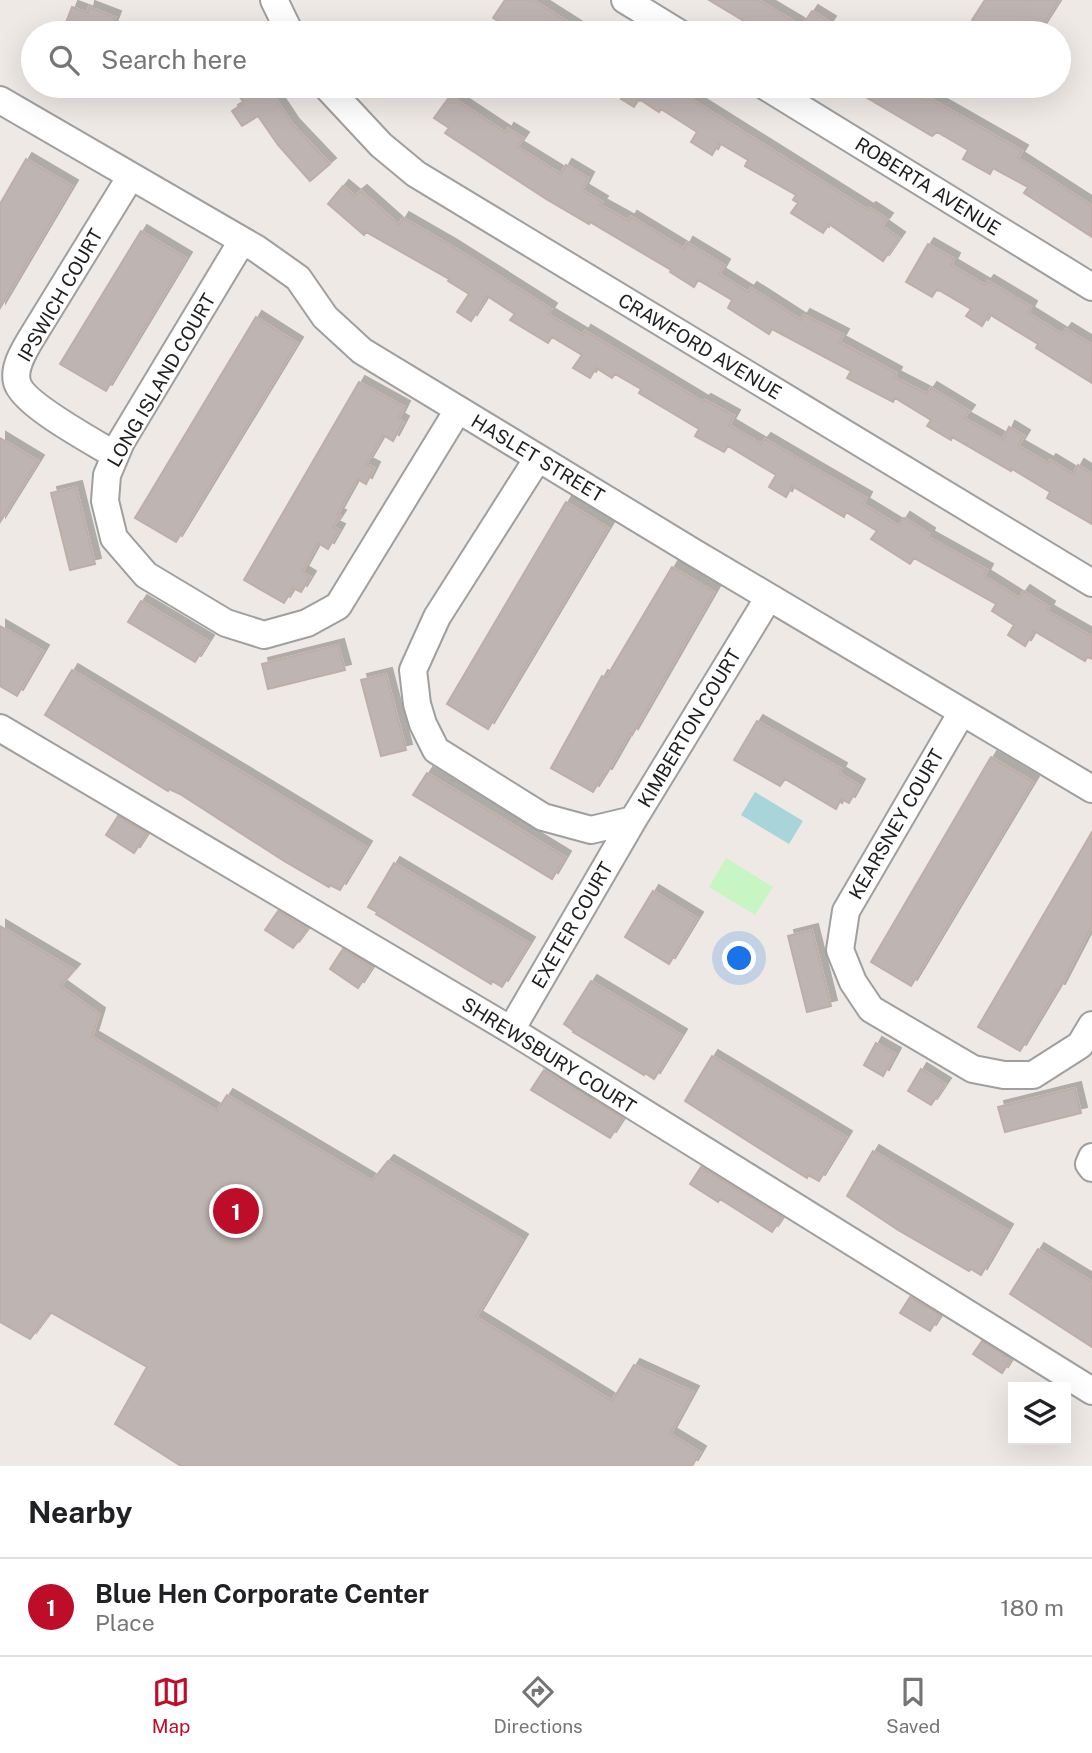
<!DOCTYPE html>
<html lang="en">
<head>
<meta charset="utf-8">
<style>
  :root { --surface:#fff; --page:#f2f2f2; --text:#202124; --muted:#757577; --line:#e0e0e0; --accent:#be0d29 }
  body { margin:0; font-family:"Public Sans",sans-serif; background:var(--page); color:var(--text) }
  .controls { position:absolute; right:21px; bottom:21px; display:grid; overflow:hidden; border-radius:0px; box-shadow:0 7px 28px #0002 }
  .controls button { width:63px; height:63px; display:grid; place-items:center; padding:0; border:0; border-bottom:2px solid var(--line); background:var(--surface); color:var(--text); font:35px sans-serif }
  .you { position:absolute; left:740px; top:959px; width:24px; height:24px; margin:-18px; border:5px solid #fff; border-radius:50%; background:#1a73e8; box-shadow:0 0 0 10px #1a73e833 }
  .badge { display:grid; place-items:center; width:46px; height:46px; border-radius:50%; background:var(--accent); color:#fff; font-size:23px; font-weight:700 }
  .pin { position:absolute; translate:-50% -50%; border:4px solid #fff; box-shadow:0 2px 7px #0006 }
  .list { margin:0; padding:0; list-style:none }
  h2 { display:flex; justify-content:space-between; align-items:center; height:91px; margin:0; padding:0 28px; font-size:30px }
  h2 small { font-size:23px; font-weight:400; color:var(--muted) }
  .list li { display:grid; grid-template-columns:46px 1fr auto; gap:21px; align-items:center; box-sizing:border-box; height:98px; padding:0 28px; border-top:2px solid var(--line) }
  .list b { display:block; font-size:26px; white-space:nowrap }
  .list p { margin:0; font-size:23px; white-space:nowrap; color:var(--muted) }
  .list em { font-size:23px; font-style:normal; color:var(--muted) }
  .icon { flex:none; width:38px; height:38px; fill:none; stroke:currentColor; stroke-width:2; stroke-linecap:round; stroke-linejoin:round }
  .map { position:relative; flex:none; width:1092px; height:1466px; overflow:hidden }
  .search { position:absolute; background:var(--surface); box-shadow:0 7px 28px #0002; left:21px; right:21px; top:21px; height:77px; display:flex; align-items:center; gap:18px; box-sizing:border-box; padding:0 24px; border-radius:38px; color:var(--muted); font-size:26px }
  .sheet { height:189px; background:var(--surface) }
  nav { display:flex; justify-content:space-around; align-items:center; box-sizing:border-box; height:98px; border-top:2px solid var(--line); background:var(--surface); font-size:19px; color:var(--muted) }
  nav a { display:grid; justify-items:center; gap:4px }
  nav .on { color:var(--accent) }
  .map>svg:first-child { display:block }
  .park { fill:#c7f6c4 }
  .water { fill:#a7d5d9 }
  .building { fill:#beb4b1; stroke:#bfaea7; stroke-width:2; filter:url(#shadow) }
  .lines { fill:none; stroke-linecap:round; stroke-linejoin:round }
  .minor-casing { stroke:#9f9f9f; stroke-width:30 }
  .minor { stroke:#fff; stroke-width:26 }
  .labels { text-anchor:middle; stroke-width:5; stroke-linejoin:round; paint-order:stroke }
  .street-label { font-size:19px; fill:#1e1e1e; stroke:#fff }
</style>
</head>
<body>
<div class="map">
<svg width="1092" height="1466" viewBox="0 0 1092 1466">
  <defs>
    <filter id="shadow"><feDropShadow dx="6" dy="-6" stdDeviation="0" flood-color="#0004"/></filter>
  </defs>
  <rect width="100%" height="100%" fill="#eee9e4"/>
  <path class="park" d="M 726,858 L 773,887 L 755,915 L 709,887 Z"/>
  <path class="water" d="M 755,792 L 803,821 L 789,844 L 741,815 Z"/>
  <path class="building" d="M 505,0 L 533,0 L 585,33 L 518,33 L 493,18 Z
    M 709,0 L 758,0 L 802,26 L 812,11 L 830,22 L 823,33 L 764,33 Z
    M 985,0 L 1059,0 L 1038,33 L 994,33 L 972,20 Z
    M 72,7 L 88,13 L 89,7 L 115,17 L 109,33 L 62,33 Z
    M 232,86 L 267,86 L 293,125 L 330,164 L 310,181 L 278,145 L 258,116 L 242,126 L 232,111 L 244,103 Z
    M 618,86 L 670,86 L 868,210 L 870,208 L 887,219 L 882,226 L 899,238 L 883,261 L 829,224 L 823,233 L 791,213 L 798,203 L 793,200 L 796,195 L 745,166 L 748,160 L 719,143 L 712,155 L 691,142 L 697,132 L 661,109 L 659,112 L 639,99 L 634,107 L 621,99 L 626,91 Z
    M 847,86 L 899,86 L 926,101 L 929,98 L 1022,151 L 1018,158 L 1092,206 L 1092,237 L 1024,193 L 1028,187 L 993,168 L 990,174 L 963,159 L 968,150 L 937,132 L 932,136 Z
    M 450,96 L 506,133 L 508,129 L 523,138 L 517,147 L 561,174 L 566,165 L 588,178 L 582,190 L 602,202 L 600,205 L 629,221 L 631,217 L 684,249 L 687,243 L 724,265 L 719,274 L 748,292 L 751,288 L 801,320 L 804,315 L 843,335 L 839,342 L 896,373 L 894,377 L 927,394 L 931,388 L 969,411 L 964,418 L 1003,440 L 1009,427 L 1024,436 L 1018,446 L 1048,463 L 1050,460 L 1073,474 L 1078,465 L 1092,474 L 1092,524 L 1047,498 L 1050,492 L 1012,469 L 1011,471 L 952,437 L 951,440 L 927,426 L 931,420 L 895,398 L 893,402 L 847,378 L 851,371 L 772,329 L 769,334 L 728,308 L 732,300 L 698,280 L 694,287 L 670,272 L 671,270 L 590,222 L 589,224 L 546,199 L 445,133 L 449,128 L 434,118 Z
    M 26,159 L 72,186 L 0,308 L 0,204 Z
    M 343,186 L 355,196 L 361,191 L 399,225 L 403,218 L 450,245 L 551,309 L 548,314 L 583,335 L 585,331 L 703,402 L 705,400 L 734,416 L 729,425 L 761,444 L 765,439 L 823,473 L 866,498 L 863,504 L 899,526 L 904,518 L 929,534 L 928,537 L 987,570 L 984,576 L 1019,598 L 1024,591 L 1049,607 L 1047,611 L 1092,637 L 1092,659 L 1087,657 L 1085,661 L 1034,631 L 1025,646 L 1008,635 L 1014,625 L 992,611 L 996,604 L 914,558 L 910,564 L 871,539 L 877,531 L 846,512 L 844,517 L 792,486 L 786,497 L 769,487 L 776,475 L 728,446 L 724,452 L 695,436 L 699,429 L 639,393 L 641,389 L 615,374 L 612,378 L 596,368 L 590,378 L 573,368 L 582,355 L 552,337 L 548,343 L 510,320 L 515,314 L 487,296 L 471,321 L 457,312 L 469,294 L 448,281 L 449,279 L 366,232 L 364,235 L 328,204 Z
    M 141,231 L 186,258 L 106,391 L 60,364 Z
    M 928,244 L 954,259 L 951,265 L 985,285 L 988,281 L 1031,307 L 1028,313 L 1062,334 L 1066,329 L 1092,345 L 1092,383 L 1036,348 L 1038,344 L 989,314 L 982,326 L 966,316 L 971,309 L 937,289 L 932,297 L 906,282 Z
    M 256,317 L 297,343 L 176,542 L 135,518 Z
    M 359,382 L 404,407 L 398,419 L 403,422 L 393,441 L 383,435 L 366,464 L 374,468 L 366,484 L 357,479 L 337,515 L 340,516 L 333,527 L 339,530 L 328,549 L 318,543 L 302,572 L 310,577 L 301,592 L 293,588 L 284,603 L 244,580 Z
    M 0,438 L 38,461 L 0,522 Z
    M 76,487 L 95,564 L 70,570 L 51,493 Z
    M 566,502 L 608,528 L 488,729 L 447,704 Z
    M 672,567 L 714,592 L 632,735 L 630,733 L 606,775 L 604,774 L 593,792 L 551,768 L 602,676 L 606,678 Z
    M 141,601 L 208,641 L 195,662 L 128,622 Z
    M 0,626 L 43,651 L 17,696 L 0,686 Z
    M 338,645 L 345,670 L 268,689 L 262,664 Z
    M 72,670 L 366,847 L 340,890 L 330,885 L 329,887 L 284,861 L 180,794 L 169,789 L 168,791 L 45,715 Z
    M 386,674 L 406,750 L 381,756 L 361,680 Z
    M 757,721 L 841,769 L 839,773 L 859,785 L 849,803 L 841,799 L 836,809 L 785,779 L 780,786 L 734,760 Z
    M 991,757 L 1033,782 L 911,986 L 871,962 Z
    M 427,773 L 565,857 L 552,879 L 413,795 Z
    M 118,816 L 147,833 L 134,853 L 106,835 Z
    M 1092,832 L 1092,926 L 1059,990 L 1057,989 L 1020,1051 L 978,1027 Z
    M 394,863 L 529,943 L 502,987 L 492,981 L 491,984 L 376,914 L 377,912 L 368,907 Z
    M 653,891 L 697,918 L 669,964 L 625,937 Z
    M 278,911 L 307,929 L 293,948 L 265,930 Z
    M 0,926 L 74,970 L 60,986 L 99,1014 L 92,1037 L 217,1111 L 227,1095 L 372,1181 L 388,1161 L 522,1240 L 476,1317 L 612,1401 L 634,1365 L 693,1392 L 670,1434 L 700,1452 L 692,1466 L 181,1466 L 115,1424 L 147,1367 L 50,1312 L 30,1339 L 0,1322 Z
    M 812,930 L 831,1006 L 807,1012 L 788,936 Z
    M 343,949 L 371,968 L 358,988 L 330,969 Z
    M 591,981 L 681,1035 L 654,1079 L 645,1073 L 644,1075 L 573,1032 L 574,1031 L 564,1024 Z
    M 876,1043 L 895,1054 L 883,1076 L 864,1065 Z
    M 712,1056 L 846,1137 L 819,1181 L 808,1175 L 807,1178 L 781,1162 L 685,1101 Z
    M 921,1069 L 945,1084 L 931,1105 L 908,1091 Z
    M 544,1070 L 592,1102 L 593,1100 L 623,1118 L 610,1138 L 531,1090 Z
    M 1075,1088 L 1081,1113 L 1005,1132 L 998,1107 Z
    M 873,1151 L 1007,1230 L 981,1275 L 971,1269 L 969,1271 L 898,1230 L 847,1196 Z
    M 701,1167 L 782,1217 L 772,1232 L 720,1199 L 718,1202 L 690,1184 Z
    M 1038,1249 L 1092,1282 L 1092,1347 L 1010,1294 Z
    M 910,1297 L 940,1315 L 930,1331 L 900,1313 Z
    M 982,1341 L 1011,1359 L 1002,1373 L 973,1354 Z"/>
  <g class="lines">
    <g class="minor-casing">
      <path id="minor" d="M 274,0 L 290,33
        M 625,0 L 679,33
        M 326,86 L 381,145 L 416,174 L 1092,583
        M 765,86 L 1092,287
        M 0,100 L 257,249 L 298,278 L 325,317 L 362,351 L 693,552 L 1092,789
        M 242,241 L 121,442 L 107,475 L 105,501 L 114,538 L 146,575 L 226,623 L 264,635 L 307,623 L 338,606 L 458,410
        M 115,455 C 94,442 22,404 17,382 C 13,367 25,349 32,337 L 131,176
        M 538,458 L 437,617 L 413,670 L 417,704 L 423,724 L 436,750 L 543,817 L 591,830 L 633,820
        M 962,712 L 846,911 L 840,950 L 853,982 L 871,1009 L 973,1069 L 1004,1075 L 1033,1075 L 1080,1045 L 1092,1025
        M 0,728 L 511,1030 L 1092,1391
        M 511,1030 L 633,820 L 769,597
        M 1092,1157 L 1089,1164 L 1092,1168"/>
    </g>
    <use href="#minor" class="minor"/>
  </g>
  <g class="labels">
    <g class="street-label">
      <text transform="translate(928 186) rotate(32)" y="7">ROBERTA AVENUE</text>
      <text transform="translate(60 295) rotate(-60)" y="7">IPSWICH COURT</text>
      <text transform="translate(700 346) rotate(31)" y="7">CRAWFORD AVENUE</text>
      <text transform="translate(161 380) rotate(-60)" y="7">LONG ISLAND COURT</text>
      <text transform="translate(538 458) rotate(31)" y="7">HASLET STREET</text>
      <text transform="translate(689 728) rotate(-59)" y="7">KIMBERTON COURT</text>
      <text transform="translate(896 824) rotate(-60)" y="7">KEARSNEY COURT</text>
      <text transform="translate(572 925) rotate(-60)" y="7">EXETER COURT</text>
      <text transform="translate(549 1055) rotate(32)" y="7">SHREWSBURY COURT</text>
    </g>
  </g>
</svg>
<div class="controls">
<button><svg class="icon" aria-label="layers" viewBox="0 0 24 24"><path d="M12 4l9 5-9 5-9-5zM3 14l9 5 9-5"/></svg></button>
</div>
<div class="you"></div>
<div class="pin badge" style="left:236px;top:1211px">1</div>
<div class="search"><svg class="icon" aria-label="search" viewBox="0 0 24 24"><circle cx="10" cy="10" r="6"/><path d="M15 15l6 6"/></svg>Search here</div>
</div>
<section class="sheet">
<h2>Nearby<small></small></h2>
<ul class="list">
<li><span class="badge">1</span><div><b>Blue Hen Corporate Center</b><p>Place</p></div><em>180 m</em></li>
</ul>
</section>
<nav>
<a class="on"><svg class="icon" aria-label="map" viewBox="0 0 24 24"><path d="M3 6l6-2 6 2 6-2v14l-6 2-6-2-6 2zM9 4v14M15 6v14"/></svg>Map</a>
<a><svg class="icon" aria-label="directions" viewBox="0 0 24 24"><path d="M12 3l9 9-9 9-9-9zM9 14v-3h6M13 9l2 2-2 2"/></svg>Directions</a>
<a><svg class="icon" aria-label="saved" viewBox="0 0 24 24"><path d="M7 4h10v16l-5-4-5 4z"/></svg>Saved</a>
</nav>
</body>
</html>
